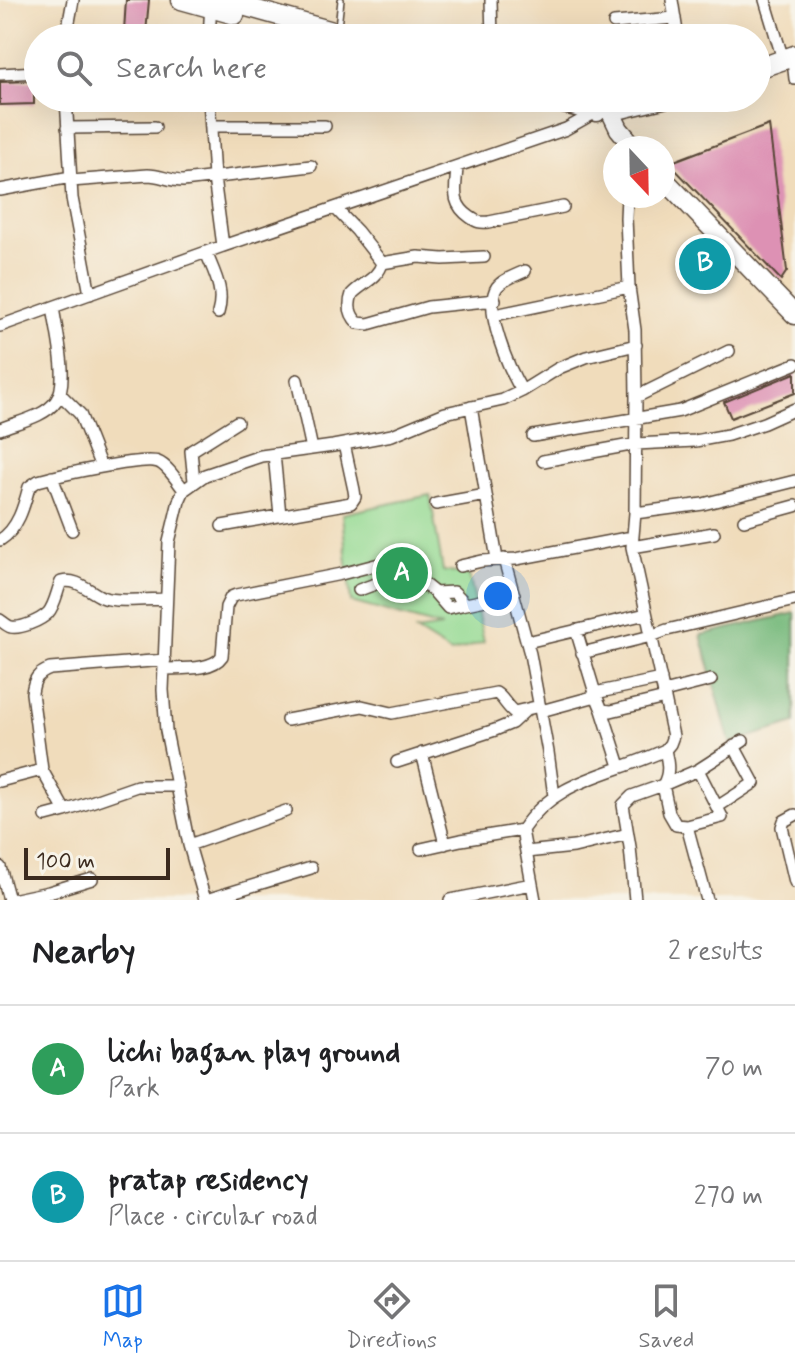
<!DOCTYPE html>
<html lang="en">
<head>
<meta charset="utf-8">
<style>
  :root { --surface:#fff; --page:#f2f2f2; --text:#202124; --muted:#757577; --line:#e0e0e0; --accent:#1a73e8 }
  body { margin:0; font-family:Mynerve,sans-serif; background:var(--page); color:var(--text) }
  .compass { position:absolute; left:603px; top:136px; width:72px; height:72px; border-radius:50%; background:var(--surface); box-shadow:0 8px 32px #0002; rotate:158deg }
  .scale { position:absolute; left:24px; bottom:20px; width:146px; box-sizing:border-box; padding-left:8px; border:4px solid #3b2a1e; border-top:0; font-size:22px; line-height:28px; white-space:nowrap; color:#3b2a1e; -webkit-text-stroke:6px #f7f3e8; paint-order:stroke }
  .you { position:absolute; left:498px; top:596px; width:28px; height:28px; margin:-20px; border:6px solid #fff; border-radius:50%; background:#1a73e8; box-shadow:0 0 0 12px #1a73e833 }
  .badge { display:grid; place-items:center; width:52px; height:52px; border-radius:50%; background:var(--accent); color:#fff; font-size:26px; font-weight:700 }
  .pin { position:absolute; translate:-50% -50%; border:4px solid #fff; box-shadow:0 2px 8px #0006 }
  .list { margin:0; padding:0; list-style:none }
  h2 { display:flex; justify-content:space-between; align-items:center; height:104px; margin:0; padding:0 32px; font-size:34px }
  h2 small { font-size:26px; font-weight:400; color:var(--muted) }
  .list li { display:grid; grid-template-columns:52px 1fr auto; gap:24px; align-items:center; box-sizing:border-box; height:128px; padding:0 32px; border-top:2px solid var(--line) }
  .list b { display:block; font-size:30px; white-space:nowrap }
  .list p { margin:0; font-size:26px; white-space:nowrap; color:var(--muted) }
  .list em { font-size:26px; font-style:normal; color:var(--muted) }
  .icon { flex:none; width:44px; height:44px; fill:none; stroke:currentColor; stroke-width:2; stroke-linecap:round; stroke-linejoin:round }
  .map { position:relative; flex:none; width:795px; height:900px; overflow:hidden }
  .search { position:absolute; background:var(--surface); box-shadow:0 8px 32px #0002; left:24px; right:24px; top:24px; height:88px; display:flex; align-items:center; gap:20px; box-sizing:border-box; padding:0 28px; border-radius:44px; color:var(--muted); font-size:30px }
  .sheet { height:360px; background:var(--surface) }
  nav { display:flex; justify-content:space-around; align-items:center; box-sizing:border-box; height:112px; border-top:2px solid var(--line); background:var(--surface); font-size:22px; color:var(--muted) }
  nav a { display:grid; justify-items:center; gap:4px }
  nav .on { color:var(--accent) }
  .map>svg:first-child { display:block }
  .green { fill:#94da93; stroke:#688258; stroke-width:2 }
  .forest { fill:#77ba7d; stroke:#59724e; stroke-width:2 }
  .building { fill:#dd91b4 }
  .lines { fill:none; stroke-linecap:round; stroke-linejoin:round }
  .service-casing { stroke:#564536; stroke-width:8 }
  .minor-casing { stroke:#564536; stroke-width:14 }
  .primary-casing { stroke:#564536; stroke-width:21 }
  .service { stroke:#fff; stroke-width:5 }
  .minor { stroke:#fff; stroke-width:11 }
  .primary { stroke:#fff; stroke-width:18 }
</style>
</head>
<body>
<div class="map">
<svg width="795" height="900" viewBox="0 0 795 900">
  <rect width="100%" height="100%" fill="#f7f3e8"/>
  <filter id="ink" filterUnits="userSpaceOnUse"><feTurbulence type="fractalNoise" baseFrequency=".0125" numOctaves="2"/><feDisplacementMap in="SourceGraphic" scale="16" xChannelSelector="R" yChannelSelector="G"/><feConvolveMatrix kernelMatrix="1 2 1 2 8 2 1 2 1" color-interpolation-filters="sRGB"/></filter>
  <filter id="wash" filterUnits="userSpaceOnUse"><feTurbulence type="fractalNoise" baseFrequency=".006" numOctaves="4" result="noise"/><feDisplacementMap in="SourceGraphic" scale="32" xChannelSelector="R" yChannelSelector="G"/><feGaussianBlur stdDeviation="1.8" result="paint"/><feColorMatrix in="noise" values="0 0 0 0 0 0 0 0 0 0 0 0 0 0 0 0 0 1.4 0 .05"/><feComposite in="paint" operator="in"/></filter>
  <g filter="url(#wash)">
    <rect width="100%" height="100%" fill="#f0dcbb"/>
    <path class="green" d="M 430,495 L 443,571 L 469,575 L 484,642 L 451,653 L 416,631 L 442,627 L 351,602 L 342,514 Z"/>
    <path class="forest" d="M 795,613 L 795,723 L 730,743 L 701,635 Z"/>
    <g id="blocks">
      <path class="building" d="M 126,0 L 149,0 L 146,33 L 124,31 Z
        M 34,81 L 34,104 L 0,105 L 0,82 Z
        M 769,125 L 787,271 L 781,280 L 669,163 Z
        M 702,249 L 718,267 L 702,281 L 690,268 L 698,261 L 694,256 Z
        M 795,373 L 795,393 L 731,418 L 724,402 Z"/>
    </g>
  </g>
  <g filter="url(#ink)">
    <use href="#blocks" fill-opacity="0" stroke="#564536" stroke-width="2"/>
    <g class="lines">
      <g class="service-casing">
        <path id="service" d="M 338,27 L 341,0"/>
      </g>
      <g class="minor-casing">
        <path id="minor" d="M 491,0 L 492,38
          M 672,0 L 678,38
          M 765,0 L 782,56
          M 614,23 L 675,18
          M 66,38 L 73,0
          M 209,38 L 211,3
          M 793,61 L 795,79
          M 757,65 L 795,51
          M 757,73 L 795,60
          M 0,74 L 38,72
          M 66,98 L 72,198 L 90,294
          M 150,99 L 170,98
          M 607,104 L 649,98
          M 612,115 L 682,98
          M 211,126 L 325,126
          M 67,128 L 155,127
          M 457,167 C 456,189 450,203 470,217 C 477,222 480,223 489,222 L 563,207
          M 71,181 L 148,175 C 160,175 170,181 183,181 L 311,166
          M 0,190 L 71,177
          M 335,208 L 357,231 L 382,263 C 379,278 361,284 352,294 C 348,305 349,314 358,323 L 368,324 L 428,307 L 495,300
          M 223,246 L 566,129 L 596,112
          M 206,252 C 214,273 225,290 218,313
          M 382,263 L 418,257 L 443,259 L 484,257
          M 495,315 L 629,287
          M 0,326 L 223,246 L 214,178 L 209,98
          M 297,380 L 312,449
          M 522,391 C 510,371 482,309 497,287 C 503,279 517,275 525,271
          M 60,394 L 80,414 L 101,467
          M 636,397 L 729,351
          M 471,407 L 497,559
          M 0,429 C 17,422 45,417 56,401 C 70,382 56,330 53,307
          M 533,436 L 680,411 L 795,364
          M 274,454 L 280,515
          M 543,461 L 636,444 L 695,441 L 728,435 L 764,423 L 795,409
          M 52,477 L 72,530
          M 194,481 L 191,451 L 237,422
          M 436,504 L 486,495
          M 635,513 L 703,504 L 795,481
          M 744,520 L 795,506
          M 222,526 L 351,503 L 355,497 L 354,490 L 344,444
          M 0,540 C 18,529 24,506 29,487 L 38,481 C 56,476 144,456 158,462 C 168,466 177,481 184,490
          M 632,547 L 714,533
          M 504,559 L 530,654 L 548,752 L 554,796
          M 460,566 L 482,561 L 516,559 L 632,537
          M 359,590 L 386,580 L 400,565
          M 435,593 L 448,608 L 466,604
          M 0,620 C 3,622 7,626 11,627 C 21,629 41,620 48,613 C 55,605 57,591 61,582 C 78,578 88,591 102,597 C 114,603 152,599 166,599
          M 576,630 L 595,693 L 602,710 L 611,711 L 665,698
          M 527,642 L 646,614
          M 582,653 L 651,636 L 667,630 L 795,600
          M 164,669 C 181,668 212,671 222,656 L 226,607 L 231,597 L 236,595 L 341,574 L 383,563 L 400,565 L 435,593 L 454,592 L 466,604 L 514,594
          M 664,692 L 711,680
          M 595,693 L 661,679
          M 602,710 L 620,766
          M 541,711 L 596,696
          M 287,720 L 362,706 L 392,713 L 496,693 C 503,697 506,706 514,712 L 540,706
          M 422,753 L 445,844
          M 397,762 L 495,730 L 512,723 L 527,709
          M 42,770 L 65,811 L 137,786 L 178,786
          M 698,770 L 722,817 L 687,826 L 676,825 L 669,813 L 663,785 L 698,770 L 743,741
          M 0,781 L 42,770 L 32,693 C 34,679 37,674 50,669 L 165,660
          M 717,807 L 754,783 L 734,746
          M 795,815 L 784,821 L 782,827 L 795,882
          M 46,816 L 65,811
          M 687,826 L 707,900
          M 522,830 C 556,778 613,775 665,750 L 670,744 L 673,736 L 632,547 L 635,513 L 636,397 L 635,330 L 629,287 L 626,218 L 627,196
          M 189,845 L 286,811
          M 421,849 L 461,840 L 522,830 L 535,900
          M 526,852 L 574,847 L 628,834
          M 0,867 L 9,900
          M 11,900 L 49,892 L 92,879
          M 205,900 L 189,845 L 166,731 L 163,690 L 169,542 L 179,501 L 184,490 L 205,475 L 261,456 L 333,446 L 392,435 L 445,413 L 503,400 L 522,391 L 559,368 L 586,357 L 636,345
          M 206,900 L 311,868
          M 450,900 L 532,884
          M 635,900 L 630,847 L 623,805 L 632,796 L 663,785 C 670,773 668,763 665,750"/>
      </g>
      <g class="primary-casing">
        <path id="primary" d="M 181,0 L 235,15
          M 221,0 L 358,38
          M 539,98 L 597,112
          M 584,98 L 607,104 L 619,129 L 635,148
          M 663,178 L 795,315"/>
      </g>
      <use href="#service" class="service"/>
      <use href="#minor" class="minor"/>
      <use href="#primary" class="primary"/>
    </g>
  </g>
</svg>
<svg class="compass" viewBox="-18 -18 36 36"><path d="M0-13l5 13h-10z" fill="#e53935"/><path d="M0 13l5-13h-10z" fill="#757577"/></svg>
<div class="scale">100 m</div>
<div class="you"></div>
<div class="pin badge" style="left:402px;top:573px;background:#2e9e5b">A</div>
<div class="pin badge" style="left:705px;top:264px;background:#0f9aa8">B</div>
<div class="search"><svg class="icon" aria-label="search" viewBox="0 0 24 24"><circle cx="10" cy="10" r="6"/><path d="M15 15l6 6"/></svg>Search here</div>
</div>
<section class="sheet">
<h2>Nearby<small>2 results</small></h2>
<ul class="list">
<li><span class="badge" style="background:#2e9e5b">A</span><div><b>lichi bagan play ground</b><p>Park</p></div><em>70 m</em></li>
<li><span class="badge" style="background:#0f9aa8">B</span><div><b>pratap residency</b><p>Place · circular road</p></div><em>270 m</em></li>
</ul>
</section>
<nav>
<a class="on"><svg class="icon" aria-label="map" viewBox="0 0 24 24"><path d="M3 6l6-2 6 2 6-2v14l-6 2-6-2-6 2zM9 4v14M15 6v14"/></svg>Map</a>
<a><svg class="icon" aria-label="directions" viewBox="0 0 24 24"><path d="M12 3l9 9-9 9-9-9zM9 14v-3h6M13 9l2 2-2 2"/></svg>Directions</a>
<a><svg class="icon" aria-label="saved" viewBox="0 0 24 24"><path d="M7 4h10v16l-5-4-5 4z"/></svg>Saved</a>
</nav>
</body>
</html>
